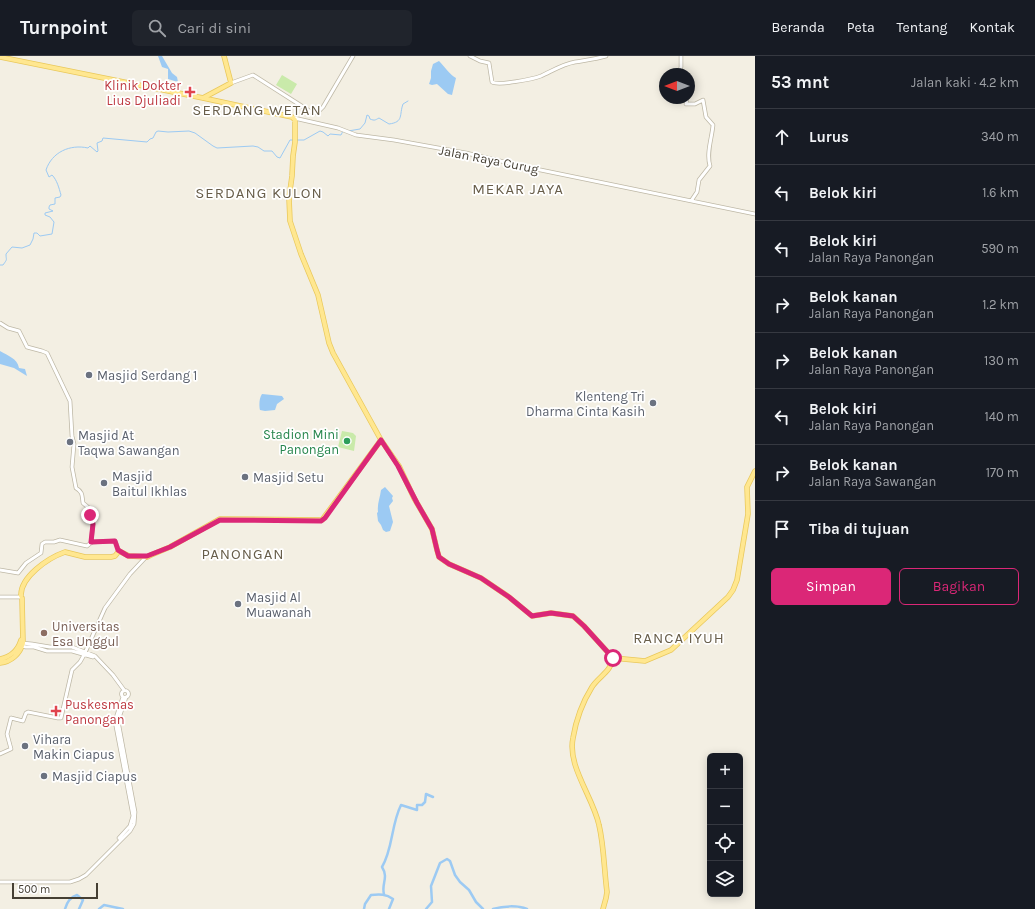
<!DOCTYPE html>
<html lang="id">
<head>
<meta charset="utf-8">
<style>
  :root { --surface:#171b24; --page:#20242c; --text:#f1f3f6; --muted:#9ea1a6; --line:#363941; --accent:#db2777 }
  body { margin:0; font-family:Karla,sans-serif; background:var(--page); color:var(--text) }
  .controls { position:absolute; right:12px; bottom:12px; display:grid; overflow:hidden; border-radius:6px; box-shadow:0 2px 10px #0003 }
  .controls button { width:36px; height:36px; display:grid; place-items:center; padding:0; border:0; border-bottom:1px solid var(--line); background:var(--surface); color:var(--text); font:20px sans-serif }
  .compass { position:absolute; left:659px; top:12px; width:36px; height:36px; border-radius:50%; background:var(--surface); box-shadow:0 2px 10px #0003; rotate:270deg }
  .scale { position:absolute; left:12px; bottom:10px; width:86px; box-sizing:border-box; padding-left:4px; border:2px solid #453f33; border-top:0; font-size:11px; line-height:14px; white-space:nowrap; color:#453f33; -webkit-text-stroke:3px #fff; paint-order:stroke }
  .stop { position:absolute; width:12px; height:12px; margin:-9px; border:3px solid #db2777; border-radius:50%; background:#fff }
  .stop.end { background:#db2777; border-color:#fff; box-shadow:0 1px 4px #0008 }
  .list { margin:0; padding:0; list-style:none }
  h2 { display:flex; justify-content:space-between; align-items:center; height:52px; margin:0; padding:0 16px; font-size:17px }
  h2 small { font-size:13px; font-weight:400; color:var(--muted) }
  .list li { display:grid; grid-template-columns:26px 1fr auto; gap:12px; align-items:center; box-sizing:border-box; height:56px; padding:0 16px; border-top:1px solid var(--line) }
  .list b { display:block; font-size:15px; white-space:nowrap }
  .list p { margin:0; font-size:13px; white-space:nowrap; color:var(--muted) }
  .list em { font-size:13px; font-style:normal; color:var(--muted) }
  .actions { display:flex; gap:8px; padding:12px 16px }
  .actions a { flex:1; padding:9px 0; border:1px solid var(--accent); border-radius:6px; text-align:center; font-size:14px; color:var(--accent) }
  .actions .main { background:var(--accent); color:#fff }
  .icon { flex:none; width:22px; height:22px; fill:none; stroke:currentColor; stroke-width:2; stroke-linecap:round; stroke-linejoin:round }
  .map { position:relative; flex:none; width:755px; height:853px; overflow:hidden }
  header { display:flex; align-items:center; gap:24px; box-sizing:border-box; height:56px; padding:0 20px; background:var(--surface); border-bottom:1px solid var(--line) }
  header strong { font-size:19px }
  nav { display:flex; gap:22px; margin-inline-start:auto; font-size:14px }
  .search { width:280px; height:36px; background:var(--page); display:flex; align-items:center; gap:10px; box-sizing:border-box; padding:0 14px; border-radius:6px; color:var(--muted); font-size:15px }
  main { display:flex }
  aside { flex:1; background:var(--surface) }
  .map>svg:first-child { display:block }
  .green { fill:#c9eaaa }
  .water { fill:#9ccaf3 }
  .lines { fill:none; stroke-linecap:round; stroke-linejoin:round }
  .stream { stroke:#9ccaf3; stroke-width:1 }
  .river { stroke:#9ccaf3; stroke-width:2.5 }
  .minor-casing { stroke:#beb8a6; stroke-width:4.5 }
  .major-casing { stroke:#e9c85b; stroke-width:5.5 }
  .minor { stroke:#fff; stroke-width:3 }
  .major { stroke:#ffe790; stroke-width:4 }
  .route { stroke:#db2777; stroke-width:5 }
  .health-dot { fill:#e0444e; stroke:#fff; stroke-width:1.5 }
  .worship-dot { fill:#6b7280; stroke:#fff; stroke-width:1.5 }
  .leisure-dot { fill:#2e9e5b; stroke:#fff; stroke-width:1.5 }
  .education-dot { fill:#8d6e63; stroke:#fff; stroke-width:1.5 }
  .labels { text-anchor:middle; stroke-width:3.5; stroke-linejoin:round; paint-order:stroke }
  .health-label { font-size:13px; fill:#be3a42; stroke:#fff; text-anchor:end }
  .street-label { font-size:13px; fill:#453f33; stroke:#fff }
  .worship-label { font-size:13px; fill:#5b616d; stroke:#fff; text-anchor:start }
  .leisure-label { font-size:13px; fill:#27864d; stroke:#fff; text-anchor:end }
  .education-label { font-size:13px; fill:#785e54; stroke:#fff; text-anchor:start }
  .quarter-label { font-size:15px; letter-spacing:1px; fill:#685e4a; stroke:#fff }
</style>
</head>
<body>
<header>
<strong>Turnpoint</strong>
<div class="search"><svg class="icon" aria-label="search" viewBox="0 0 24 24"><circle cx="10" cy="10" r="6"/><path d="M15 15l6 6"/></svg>Cari di sini</div>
<nav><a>Beranda</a><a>Peta</a><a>Tentang</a><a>Kontak</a></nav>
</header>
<main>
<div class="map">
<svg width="755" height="853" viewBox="0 0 755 853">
  <rect width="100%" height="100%" fill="#f3efe3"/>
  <path class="green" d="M 282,19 L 297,28 L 291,38 L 276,29 Z
    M 342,375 L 353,377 L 356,380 L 354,395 L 338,391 Z"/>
  <path class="water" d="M 158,0 L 162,0 L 172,17 L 177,21 L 178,26 L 168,23 L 168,13 L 162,11 Z
    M 439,5 C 443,9 451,20 456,22 L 452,39 L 448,38 L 437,28 L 432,29 L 429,28 L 431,22 L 431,15 L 433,8 Z
    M 0,295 C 8,300 17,302 19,312 L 25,313 L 27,320 L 14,312 L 0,308 Z
    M 262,338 L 282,340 L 284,343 L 277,348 L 275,354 L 265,355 L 260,354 C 259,350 259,342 262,338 Z
    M 385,431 L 393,440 L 392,442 L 393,445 L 389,450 L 393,466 L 390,475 L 386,476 L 383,474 L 381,469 L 378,465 L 377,457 L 378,456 C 377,448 380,442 381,434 Z"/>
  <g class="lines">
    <path class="stream" d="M 348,75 L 360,73 L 365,67 L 367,59 L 369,60 L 370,63 C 375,65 375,64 379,62 L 389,68 C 404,66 399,59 403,48 L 408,45
      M 296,84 L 304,84 L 320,75 L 323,76 L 328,80 L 330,78 L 341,79 L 343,75
      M 0,209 L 3,209 C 8,202 6,205 6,198 L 12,191 L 22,192 L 30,189 L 33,183 L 34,177 L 37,177 L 40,180 L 52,178 L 54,166 L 50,161 L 45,159 L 45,157 L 53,155 L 49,153 L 49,151 L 50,149 L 55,148 L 55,142 L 60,141 L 61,139 C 59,132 57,124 52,119 L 49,121 L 46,114 C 52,96 70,88 88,92 L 90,90 L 97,96 L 98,95 L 97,87 L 102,85 L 103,82 L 147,86 L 150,83 L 153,82 L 156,76 L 158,75 L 168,76 L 189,75 L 195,77 L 213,90 L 217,92 L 253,90 L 258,91 L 264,95 L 272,95 L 277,101 L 280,102 L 290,84 L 293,84"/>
    <path class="river" d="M 384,838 C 381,828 389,822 382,811 C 393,793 391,769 401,749 L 417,754 L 417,749 L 422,749 L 425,746 L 426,738 L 433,741
      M 65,853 C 67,846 70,841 77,839 L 83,844 L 79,853
      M 99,853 L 104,849 L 123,853
      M 364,853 L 365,848 L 371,839 C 380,838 386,838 393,843 L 389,853
      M 426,853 L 432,846 L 431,830 L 440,807 L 447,803 L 450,805 L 455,819 L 460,826 L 469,834 L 476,846 L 483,853
      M 493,853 C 503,850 517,849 527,853"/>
    <g class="minor-casing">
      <path id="minor" d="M 470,0 L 480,5 L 489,7 L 492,26 C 498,30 533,23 541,20 C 552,15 563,8 575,6 C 586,4 596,3 606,0
        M 679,18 L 681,11 L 681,0
        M 231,27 L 253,19 L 311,56 L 317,57 L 323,51 L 353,0
        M 687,42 L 686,48 L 695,48 L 703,44 L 706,61 L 713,69 C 712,82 706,97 710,110 L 699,124 L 697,136 L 691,145
        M 294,62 L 338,72 L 356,79 L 394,84 L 466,97 L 526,111 L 755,158
        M 0,267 L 8,272 L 19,275 L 27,291 L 42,295 L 47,297 L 70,345 L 72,380 L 74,388 L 72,411 L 76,432 C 83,436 82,440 83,447 L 90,453 L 90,460 L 93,468 L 91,487
        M 0,514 L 18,517 L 26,507 L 41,497 L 42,488 L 45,486 L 54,486 L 60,484 L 87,490 L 92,486 L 115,485 L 119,495
        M 0,541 L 20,541
        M 22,587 L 32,588 L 50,591 L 72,591 L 95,600 L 113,619 L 124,634
        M 21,590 L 26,591 L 34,591 L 47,595 L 72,595 L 93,601
        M121.5 638a3.5 3.5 0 1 1 7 0a3.5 3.5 0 1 1-7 0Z
        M 0,698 L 11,693 L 7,678 L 11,662 L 23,665 L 26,657 L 28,656 L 58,662 L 61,662 L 72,614 L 80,606 L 84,599 L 105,552 L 130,518 L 146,501
        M 121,784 L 119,782 L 130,770 L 133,760 L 115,665 L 123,641
        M 0,826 L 70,826 L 79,823 L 86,819 L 130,775 L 134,768 L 135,756 L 118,665 L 126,641"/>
    </g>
    <g class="major-casing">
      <path id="major" d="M 0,1 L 203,42 L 231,27 L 224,0
        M 203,42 L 292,61 L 295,64 L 295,86 L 293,100 L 292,120 L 289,142 L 290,165 L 301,198 L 318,239 L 329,287 L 333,297 L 381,384 L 399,410 L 414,442 L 432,473 L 437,494 L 439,501 L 449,508 L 481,522 L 509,541 L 532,560 L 551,557 L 573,560 L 584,570 L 613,602
        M 21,540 C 20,521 48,502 65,496 L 85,501 L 111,501 L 115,500 L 119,495 L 129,500 L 147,501 L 151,499 L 170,491 L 220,463 L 322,464 L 381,384
        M 613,602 L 645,605 L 671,594 L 728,541 L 733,534 L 737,524 L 748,458 L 747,431 L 755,415
        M 0,603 C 10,601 18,594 21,584
        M 0,607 C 11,606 20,598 23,587 L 22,542
        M 603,853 L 606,842 L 607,836 C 604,813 604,790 599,769 C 593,741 567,710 573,682 C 576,664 582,647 592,631 C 599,620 611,616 613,602"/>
    </g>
    <use href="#minor" class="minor"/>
    <use href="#major" class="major"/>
  </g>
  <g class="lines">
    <path class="route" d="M 90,459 L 93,468 L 91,486 L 115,485 L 118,494 L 128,500 L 147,500 L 170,491 L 220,464 L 321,465 L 325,462 L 381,384 L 398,410 L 417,447 L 432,473 L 437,494 L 439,501 L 449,508 L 481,522 L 509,541 L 532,560 L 551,557 L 573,560 L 584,570 L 613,602"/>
  </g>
  <g class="health-dot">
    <path d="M188 30h4v4h4v4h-4v4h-4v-4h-4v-4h4z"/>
    <path d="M54 649h4v4h4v4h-4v4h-4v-4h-4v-4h4z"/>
  </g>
  <g class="worship-dot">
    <circle cx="89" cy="319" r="4"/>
    <circle cx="653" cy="347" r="4"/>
    <circle cx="70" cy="386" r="4"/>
    <circle cx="245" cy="421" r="4"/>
    <circle cx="104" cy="427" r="4"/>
    <circle cx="238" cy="548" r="4"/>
    <circle cx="25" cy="690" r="4"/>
    <circle cx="44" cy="720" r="4"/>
  </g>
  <circle class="leisure-dot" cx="347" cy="385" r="4"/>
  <circle class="education-dot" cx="44" cy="577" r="4"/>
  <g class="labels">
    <g class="health-label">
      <text x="181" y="34">Klinik Dokter<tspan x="181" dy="15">Lius Djuliadi</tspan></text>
      <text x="65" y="653" text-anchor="start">Puskesmas<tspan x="65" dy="15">Panongan</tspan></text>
    </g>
    <g class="street-label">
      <text transform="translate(489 103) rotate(11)" y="5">Jalan Raya Curug</text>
    </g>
    <g class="worship-label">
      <text x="97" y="324">Masjid Serdang 1</text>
      <text x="645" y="345" text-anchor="end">Klenteng Tri<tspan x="645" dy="15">Dharma Cinta Kasih</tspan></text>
      <text x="78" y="384">Masjid At<tspan x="78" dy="15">Taqwa Sawangan</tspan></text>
      <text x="112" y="425">Masjid<tspan x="112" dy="15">Baitul Ikhlas</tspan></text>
      <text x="253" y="426">Masjid Setu</text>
      <text x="246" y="546">Masjid Al<tspan x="246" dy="15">Muawanah</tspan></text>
      <text x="33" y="688">Vihara<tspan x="33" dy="15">Makin Ciapus</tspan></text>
      <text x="52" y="725">Masjid Ciapus</text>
    </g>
    <g class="leisure-label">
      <text x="339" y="383">Stadion Mini<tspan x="339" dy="15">Panongan</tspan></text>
    </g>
    <g class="education-label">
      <text x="52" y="575">Universitas<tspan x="52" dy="15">Esa Unggul</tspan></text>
    </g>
    <g class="quarter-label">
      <text x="257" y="59">SERDANG WETAN</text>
      <text x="518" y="138">MEKAR JAYA</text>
      <text x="259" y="142">SERDANG KULON</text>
      <text x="243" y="503">PANONGAN</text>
      <text x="679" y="587">RANCA IYUH</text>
    </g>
  </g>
</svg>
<div class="controls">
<button>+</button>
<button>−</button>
<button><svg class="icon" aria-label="locate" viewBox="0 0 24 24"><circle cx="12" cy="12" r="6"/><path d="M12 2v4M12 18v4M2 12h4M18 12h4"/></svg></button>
<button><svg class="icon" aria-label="layers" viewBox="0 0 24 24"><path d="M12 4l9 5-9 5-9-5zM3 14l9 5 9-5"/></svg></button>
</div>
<svg class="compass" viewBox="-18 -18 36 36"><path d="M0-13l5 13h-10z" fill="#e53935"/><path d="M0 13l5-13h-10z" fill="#9ea1a6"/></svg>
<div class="scale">500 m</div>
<div class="stop" style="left:613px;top:602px"></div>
<div class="stop end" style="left:90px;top:459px"></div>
</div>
<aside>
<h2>53 mnt<small>Jalan kaki · 4.2 km</small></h2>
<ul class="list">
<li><svg class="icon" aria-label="ahead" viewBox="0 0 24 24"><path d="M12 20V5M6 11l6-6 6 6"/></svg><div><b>Lurus</b></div><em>340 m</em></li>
<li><svg class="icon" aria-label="left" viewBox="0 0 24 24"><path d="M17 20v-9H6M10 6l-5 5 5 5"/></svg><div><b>Belok kiri</b></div><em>1.6 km</em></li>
<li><svg class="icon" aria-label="left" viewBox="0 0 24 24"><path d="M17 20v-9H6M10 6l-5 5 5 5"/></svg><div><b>Belok kiri</b><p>Jalan Raya Panongan</p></div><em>590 m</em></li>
<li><svg class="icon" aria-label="right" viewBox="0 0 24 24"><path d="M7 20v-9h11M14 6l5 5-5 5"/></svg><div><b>Belok kanan</b><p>Jalan Raya Panongan</p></div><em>1.2 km</em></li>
<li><svg class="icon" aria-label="right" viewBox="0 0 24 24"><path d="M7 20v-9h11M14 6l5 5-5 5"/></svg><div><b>Belok kanan</b><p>Jalan Raya Panongan</p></div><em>130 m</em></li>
<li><svg class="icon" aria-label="left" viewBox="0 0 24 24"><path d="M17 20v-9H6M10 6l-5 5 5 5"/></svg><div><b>Belok kiri</b><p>Jalan Raya Panongan</p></div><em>140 m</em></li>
<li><svg class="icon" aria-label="right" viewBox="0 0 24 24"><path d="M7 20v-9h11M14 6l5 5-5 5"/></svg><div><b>Belok kanan</b><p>Jalan Raya Sawangan</p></div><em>170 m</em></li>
<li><svg class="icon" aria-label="arrive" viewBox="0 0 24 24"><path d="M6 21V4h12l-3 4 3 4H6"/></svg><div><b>Tiba di tujuan</b></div></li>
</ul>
<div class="actions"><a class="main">Simpan</a><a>Bagikan</a></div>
</aside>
</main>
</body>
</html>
